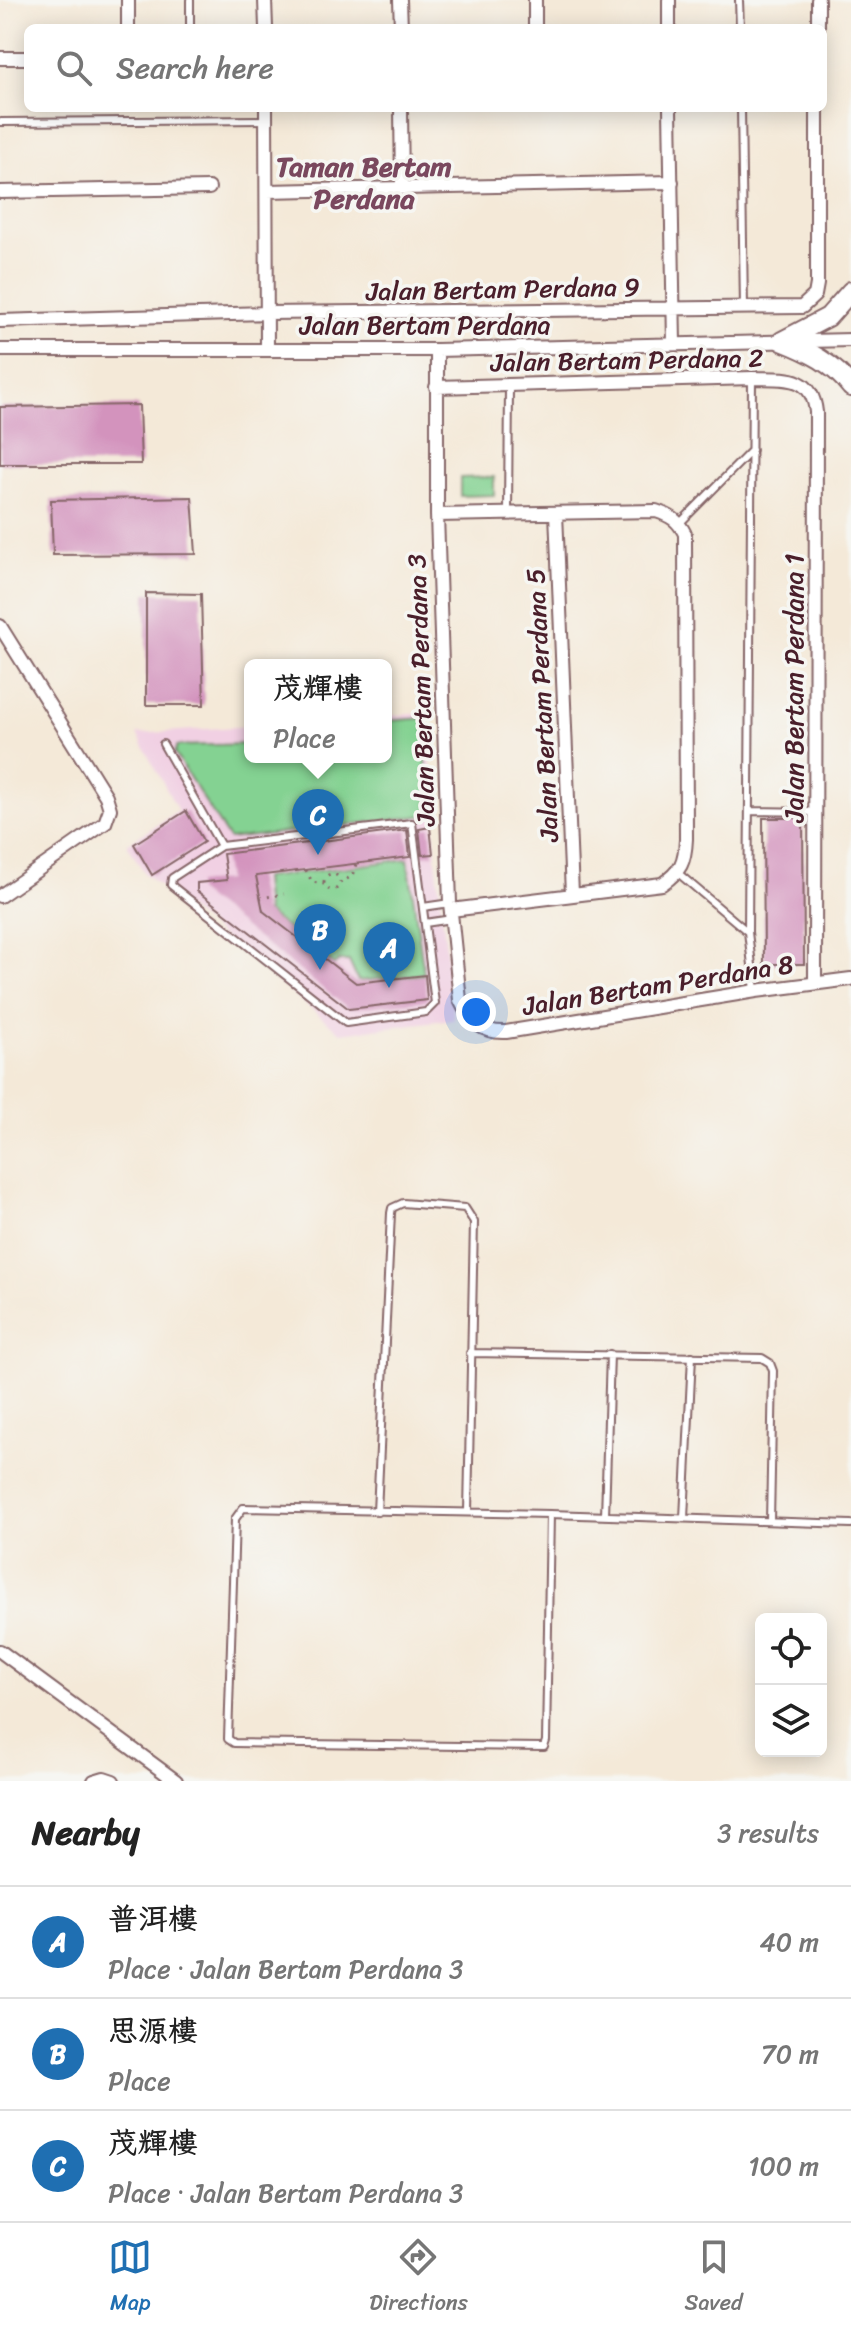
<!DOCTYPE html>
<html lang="en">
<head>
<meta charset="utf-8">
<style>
  :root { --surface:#fff; --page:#f6f6f6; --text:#222; --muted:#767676; --line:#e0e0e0; --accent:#1f6fb2 }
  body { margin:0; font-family:Sriracha,"LXGW WenKai TC",sans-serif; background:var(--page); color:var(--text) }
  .controls { position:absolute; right:24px; bottom:24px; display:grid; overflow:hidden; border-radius:12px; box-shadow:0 4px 20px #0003 }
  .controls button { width:72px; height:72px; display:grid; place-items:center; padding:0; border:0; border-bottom:2px solid var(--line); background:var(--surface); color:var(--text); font:40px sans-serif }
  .you { position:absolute; left:476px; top:1012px; width:28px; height:28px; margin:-20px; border:6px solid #fff; border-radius:50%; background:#1a73e8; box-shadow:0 0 0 12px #1a73e833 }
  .badge { display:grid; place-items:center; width:52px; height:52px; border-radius:50%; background:var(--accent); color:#fff; font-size:26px; font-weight:700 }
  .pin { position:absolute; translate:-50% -66px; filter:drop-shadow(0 2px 4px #0008) }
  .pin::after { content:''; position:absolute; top:42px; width:28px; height:24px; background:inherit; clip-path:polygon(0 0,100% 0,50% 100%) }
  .popup { position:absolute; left:244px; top:659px; width:148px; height:104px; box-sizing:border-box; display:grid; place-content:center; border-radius:12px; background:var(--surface); filter:drop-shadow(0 2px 6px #0005); font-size:26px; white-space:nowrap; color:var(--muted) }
  .popup b { font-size:30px; color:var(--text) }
  .popup::after { content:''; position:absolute; left:50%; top:100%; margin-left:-16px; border:16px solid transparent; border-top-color:var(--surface) }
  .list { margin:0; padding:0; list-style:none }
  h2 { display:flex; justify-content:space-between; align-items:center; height:104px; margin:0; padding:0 32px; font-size:34px }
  h2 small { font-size:26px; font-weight:400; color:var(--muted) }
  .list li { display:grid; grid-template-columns:52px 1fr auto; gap:24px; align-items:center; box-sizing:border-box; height:112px; padding:0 32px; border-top:2px solid var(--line) }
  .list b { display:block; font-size:30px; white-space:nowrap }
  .list p { margin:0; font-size:26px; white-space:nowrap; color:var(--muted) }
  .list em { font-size:26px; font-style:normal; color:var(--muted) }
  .icon { flex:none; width:44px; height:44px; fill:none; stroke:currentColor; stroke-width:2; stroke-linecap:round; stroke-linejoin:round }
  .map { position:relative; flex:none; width:851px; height:1781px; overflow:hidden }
  .search { position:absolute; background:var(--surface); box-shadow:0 4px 20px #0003; left:24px; right:24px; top:24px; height:88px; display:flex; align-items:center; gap:20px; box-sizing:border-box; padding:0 28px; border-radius:12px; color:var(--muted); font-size:30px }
  .sheet { height:440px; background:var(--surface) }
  nav { display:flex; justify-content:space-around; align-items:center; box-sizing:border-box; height:112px; border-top:2px solid var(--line); background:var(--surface); font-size:22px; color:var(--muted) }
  nav a { display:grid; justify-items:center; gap:4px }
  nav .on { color:var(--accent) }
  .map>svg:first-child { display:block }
  .built { fill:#f1d0e3 }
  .green { fill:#84d292; stroke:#67785e; stroke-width:2 }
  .building { fill:#d393bd }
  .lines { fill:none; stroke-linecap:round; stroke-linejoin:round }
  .lane-casing { stroke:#866668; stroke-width:10 }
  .street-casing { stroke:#866668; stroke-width:16 }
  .secondary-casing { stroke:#866668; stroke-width:22 }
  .path { stroke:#866668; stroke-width:3; stroke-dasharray:2 6; stroke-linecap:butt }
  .lane { stroke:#fff; stroke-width:6 }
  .street { stroke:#fff; stroke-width:12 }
  .secondary { stroke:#fff; stroke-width:18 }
  .labels { text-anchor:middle; stroke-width:7; stroke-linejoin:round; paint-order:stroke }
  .street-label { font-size:26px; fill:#4a1f2b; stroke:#f6f6f2 }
  .neighbourhood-label { font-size:28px; font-weight:bold; fill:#7a485e; stroke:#f6f6f2 }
</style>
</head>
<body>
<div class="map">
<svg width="851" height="1781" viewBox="0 0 851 1781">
  <rect width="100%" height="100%" fill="#f6f6f2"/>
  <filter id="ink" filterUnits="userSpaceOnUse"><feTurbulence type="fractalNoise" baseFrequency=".0125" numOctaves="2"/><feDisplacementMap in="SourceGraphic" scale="16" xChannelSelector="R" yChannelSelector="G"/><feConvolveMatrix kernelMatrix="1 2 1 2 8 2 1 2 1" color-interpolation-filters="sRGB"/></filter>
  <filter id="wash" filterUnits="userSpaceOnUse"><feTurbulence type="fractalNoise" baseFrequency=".006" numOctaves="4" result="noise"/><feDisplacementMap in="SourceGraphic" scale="32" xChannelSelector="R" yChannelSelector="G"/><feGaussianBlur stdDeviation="1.8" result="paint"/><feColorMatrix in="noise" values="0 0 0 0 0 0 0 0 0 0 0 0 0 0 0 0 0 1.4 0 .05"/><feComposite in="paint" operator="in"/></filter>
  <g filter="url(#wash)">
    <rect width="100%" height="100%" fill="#f4e9d8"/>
    <path class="built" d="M 428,713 L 436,860 L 454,1019 L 341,1033 L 145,874 L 127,844 L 178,811 L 137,734 L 250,726 L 250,757 L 386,757 L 386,716 Z"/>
    <path class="green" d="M 494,477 L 494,495 L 460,496 L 460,478 Z
      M 424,718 L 429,815 L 229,839 L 174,753 L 177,746 L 250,744 L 250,757 L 386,757 L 386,721 Z
      M 408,859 L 424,974 L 358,981 L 349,961 L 339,961 L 334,965 L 266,912 L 263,878 Z"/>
    <g id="blocks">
      <path class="building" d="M 139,405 L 141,464 L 0,464 L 0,407 Z
        M 192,497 L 196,554 L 53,555 L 51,500 Z
        M 146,593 L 201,594 L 204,705 L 146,705 Z
        M 186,811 L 204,842 L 152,875 L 134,844 Z
        M 763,818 L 803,818 L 804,964 L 764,964 Z
        M 430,827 L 433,854 L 422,855 L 419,829 Z
        M 407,830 L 410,857 L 256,876 L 263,911 L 356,983 L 425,975 L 427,1000 L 349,1009 L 197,891 L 197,883 L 227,880 L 223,854 Z"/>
    </g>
  </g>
  <g filter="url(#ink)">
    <use href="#blocks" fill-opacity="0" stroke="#866668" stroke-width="2"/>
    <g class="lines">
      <g class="lane-casing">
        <path id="lane" d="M 190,0 L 190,28
          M 739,0 L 740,28
          M 741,108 L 744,308
          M 0,122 L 266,120
          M 752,378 L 748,932 L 755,990
          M 508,514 L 509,386
          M 680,523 L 752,450
          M 163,744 L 221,846
          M 750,811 L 814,812
          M 412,823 L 435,1003 L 426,1012 L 346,1023 L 171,885 L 172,878 L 221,846 Z
          M 678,873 L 748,932
          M 423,907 L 450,903
          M 425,923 L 452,919
          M 470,1353 L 762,1358 L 770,1363 L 773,1371 L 770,1521
          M 377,1512 L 391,1213 L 392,1208 L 403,1203 L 465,1208 L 474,1222 L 468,1512
          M 550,1514 L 546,1741 L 544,1747 L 234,1743 L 228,1739 L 235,1519 L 243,1508 L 550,1514 L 851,1524
          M 605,1516 L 610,1354
          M 684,1518 L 692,1356"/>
      </g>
      <g class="street-casing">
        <path id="street" d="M 128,0 L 128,28
          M 265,0 L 266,28
          M 400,0 L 401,28
          M 535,0 L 535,28
          M 669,0 L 669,28
          M 818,28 L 818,0
          M 0,58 L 28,58
          M 266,108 L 267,348
          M 401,108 L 402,188
          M 670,108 L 674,344
          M 267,191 L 672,182
          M 0,192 L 209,188
          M 0,321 L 267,313 L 802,307 L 815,295 L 817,284 L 817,108
          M 0,350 L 437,350 L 851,340
          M 437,350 L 437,515 L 450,903 L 460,1000 C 470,1021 481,1033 506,1032 L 756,991 L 851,979
          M 436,387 L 752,378 C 783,379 812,373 816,412 L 815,982
          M 556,513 L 572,894
          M 437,515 L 656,511 C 671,516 678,520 685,534 L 686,839 C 685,862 681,871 662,884 L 451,910
          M 0,626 L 106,796 L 110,809 L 105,823 L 0,896
          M 0,1651 L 176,1781
          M 94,1781 L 104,1778 L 113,1781"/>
      </g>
      <g class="secondary-casing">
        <path id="secondary" d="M 782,341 L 828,317 L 851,291
          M 782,341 C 810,352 833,363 851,387"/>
      </g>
      <path class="path" d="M 306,870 L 312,882 L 324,884
        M324 882a8 8 0 1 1 16 0a8 8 0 1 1-16 0Z
        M 340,883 L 352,876 L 356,864
        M 260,898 L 284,894"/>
      <use href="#lane" class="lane"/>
      <use href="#street" class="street"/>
      <use href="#secondary" class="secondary"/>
    </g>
  </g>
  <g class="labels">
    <g class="street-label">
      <text transform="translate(503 289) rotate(-1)" y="9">Jalan Bertam Perdana 9</text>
      <text x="425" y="334">Jalan Bertam Perdana</text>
      <text transform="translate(627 360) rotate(-1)" y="9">Jalan Bertam Perdana 2</text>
      <text transform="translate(794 688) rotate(-90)" y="9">Jalan Bertam Perdana 1</text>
      <text transform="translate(421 690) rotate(-92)" y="9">Jalan Bertam Perdana 3</text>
      <text transform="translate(542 705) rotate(-93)" y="9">Jalan Bertam Perdana 5</text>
      <text transform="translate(658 985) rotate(-9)" y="9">Jalan Bertam Perdana 8</text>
    </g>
    <g class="neighbourhood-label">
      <text x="364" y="176">Taman Bertam<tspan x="364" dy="32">Perdana</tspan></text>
    </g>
  </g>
</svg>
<div class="controls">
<button><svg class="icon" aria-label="locate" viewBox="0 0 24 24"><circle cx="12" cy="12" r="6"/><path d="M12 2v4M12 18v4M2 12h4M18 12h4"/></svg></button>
<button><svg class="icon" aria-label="layers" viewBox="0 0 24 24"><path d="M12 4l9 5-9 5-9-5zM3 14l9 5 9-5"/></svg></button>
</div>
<div class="you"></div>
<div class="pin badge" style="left:389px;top:988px">A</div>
<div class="pin badge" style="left:320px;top:970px">B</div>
<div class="pin badge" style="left:318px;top:855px">C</div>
<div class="popup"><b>茂輝樓</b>Place</div>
<div class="search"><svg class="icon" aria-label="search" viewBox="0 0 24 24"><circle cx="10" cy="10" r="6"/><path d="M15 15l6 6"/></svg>Search here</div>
</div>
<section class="sheet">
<h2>Nearby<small>3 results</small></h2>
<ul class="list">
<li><span class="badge">A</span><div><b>普洱樓</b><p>Place · Jalan Bertam Perdana 3</p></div><em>40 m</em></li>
<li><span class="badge">B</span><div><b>思源樓</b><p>Place</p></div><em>70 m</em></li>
<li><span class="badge">C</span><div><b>茂輝樓</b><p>Place · Jalan Bertam Perdana 3</p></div><em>100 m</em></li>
</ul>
</section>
<nav>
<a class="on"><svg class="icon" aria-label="map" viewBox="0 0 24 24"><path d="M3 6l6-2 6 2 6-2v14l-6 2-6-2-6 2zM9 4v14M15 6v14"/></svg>Map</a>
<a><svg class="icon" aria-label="directions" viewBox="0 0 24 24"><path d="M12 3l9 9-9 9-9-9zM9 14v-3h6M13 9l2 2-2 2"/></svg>Directions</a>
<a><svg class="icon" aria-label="saved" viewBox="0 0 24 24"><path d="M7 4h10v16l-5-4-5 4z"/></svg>Saved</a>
</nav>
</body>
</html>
